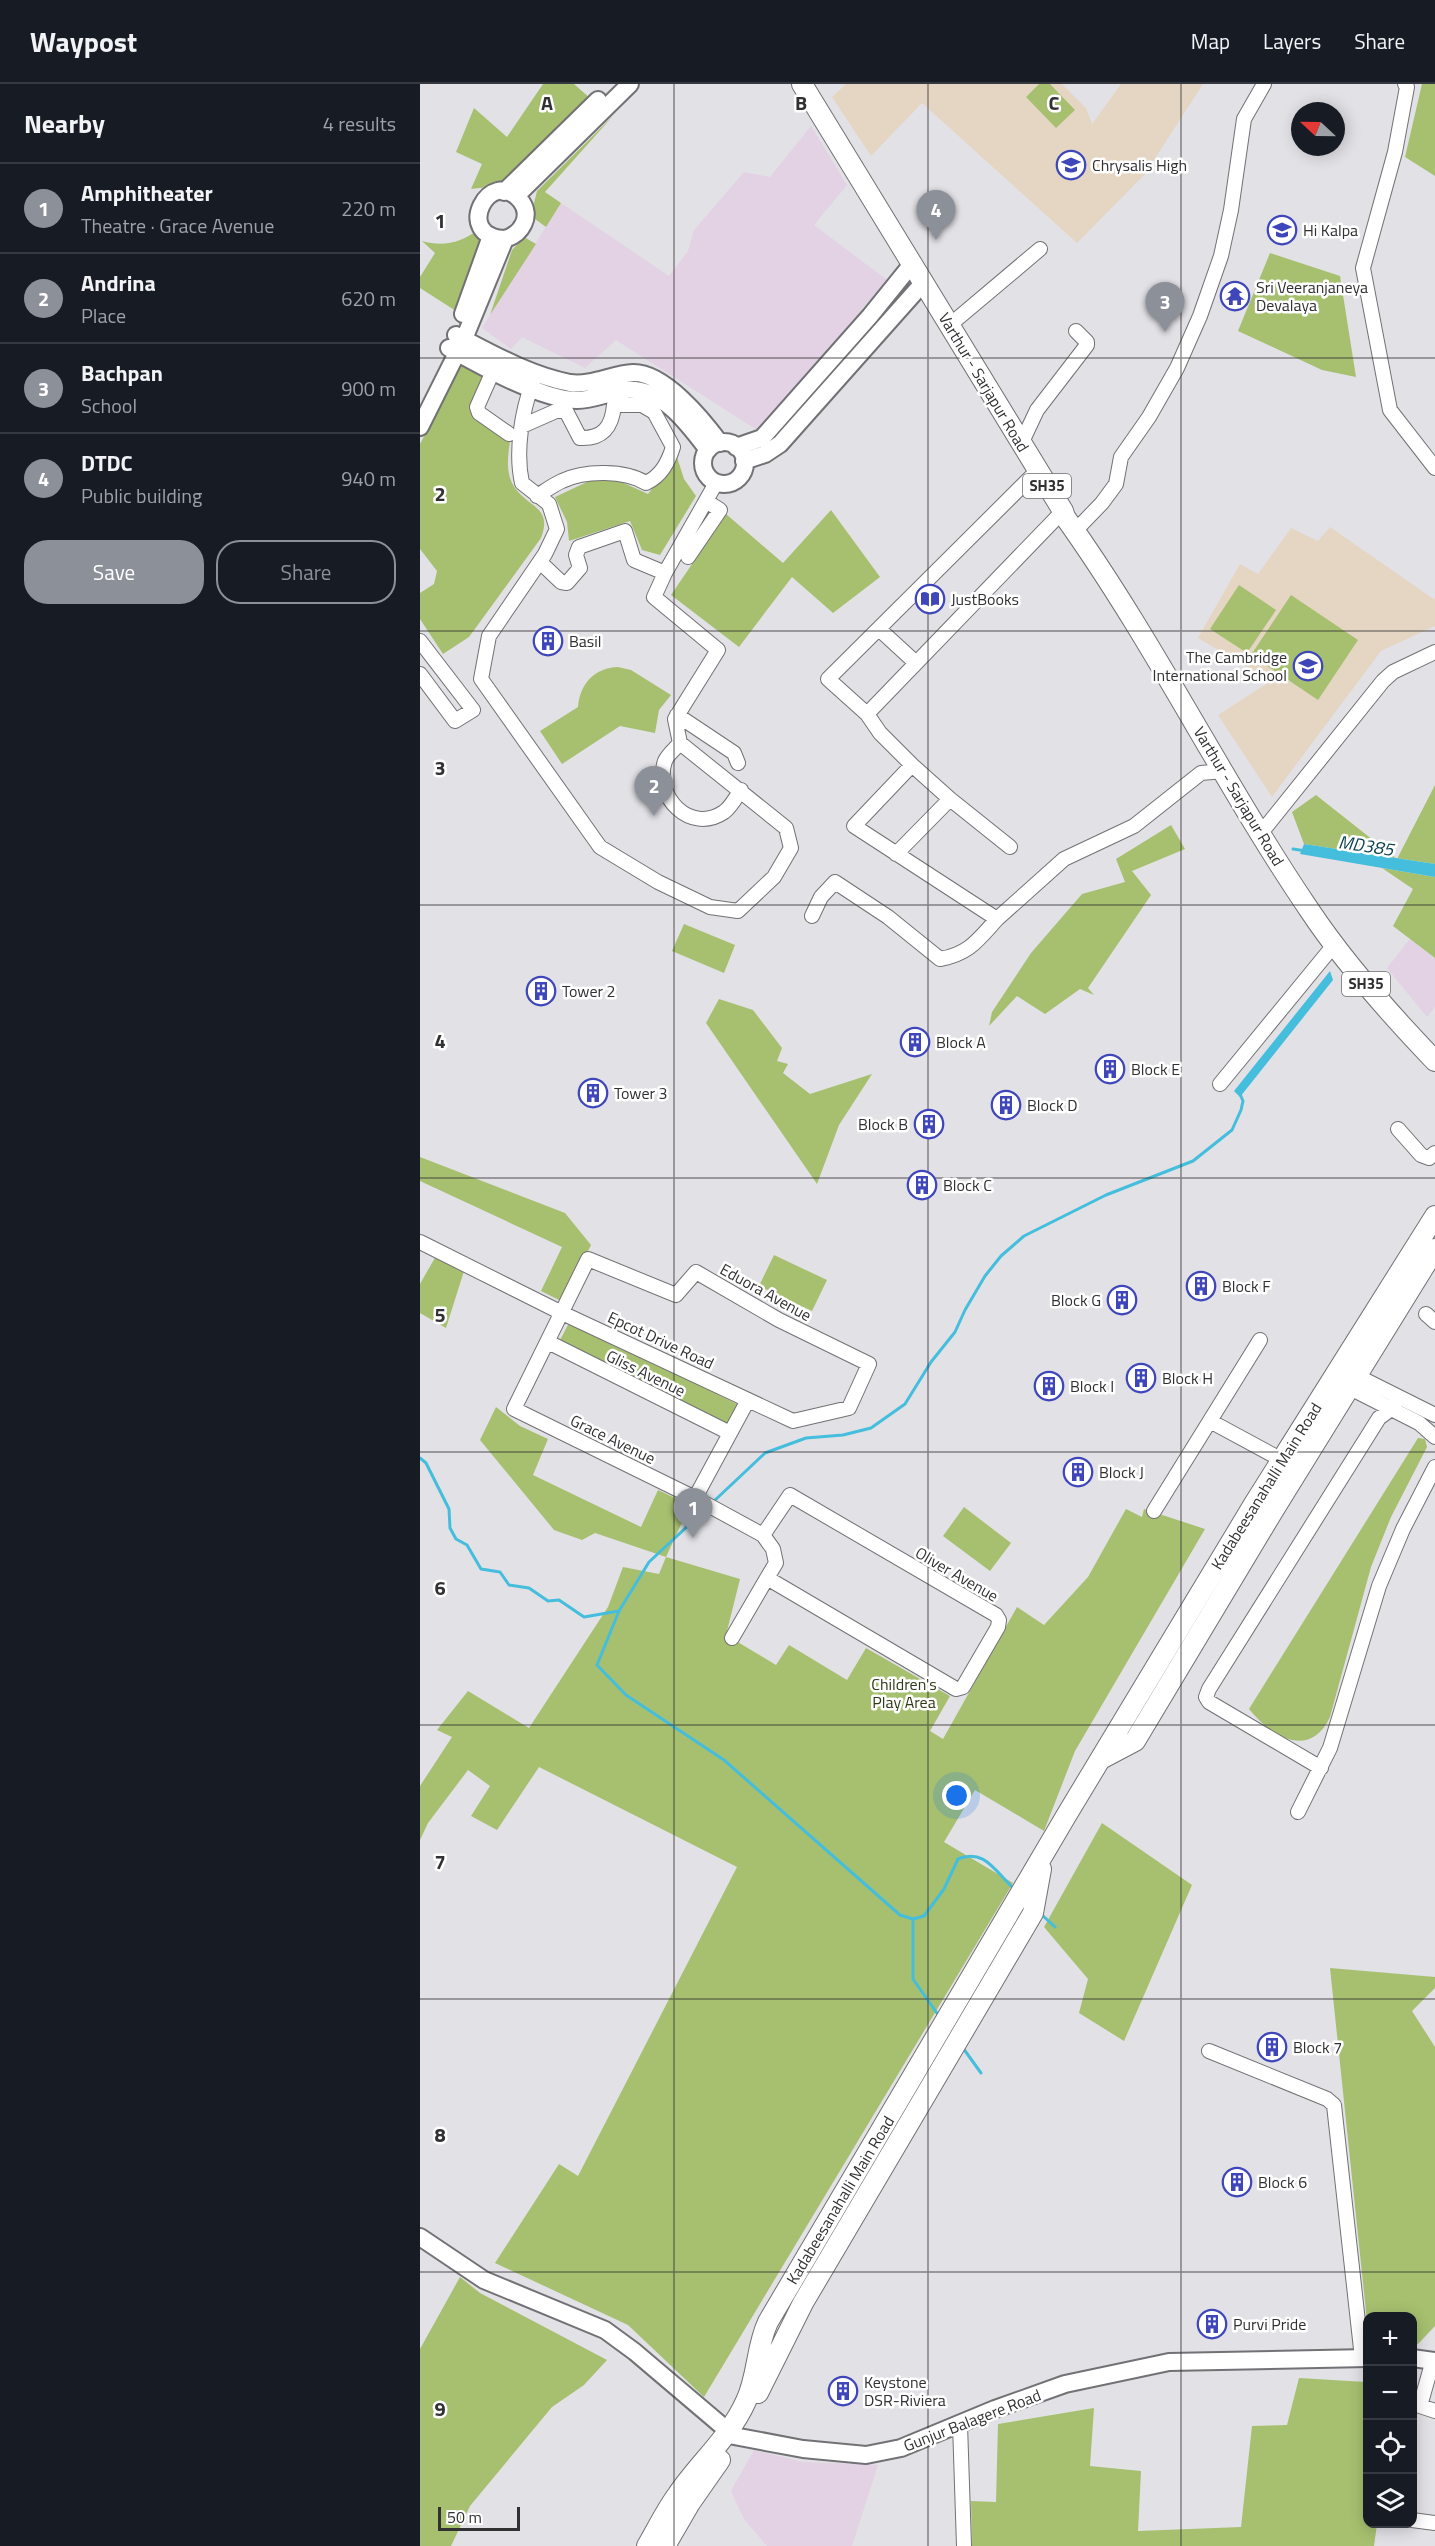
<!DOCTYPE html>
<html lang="en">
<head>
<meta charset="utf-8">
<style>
  :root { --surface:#171b24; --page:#242831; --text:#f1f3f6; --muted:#9ea1a6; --line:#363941; --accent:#8c9099 }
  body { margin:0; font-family:"Titillium Web",sans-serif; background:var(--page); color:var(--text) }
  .controls { position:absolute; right:18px; bottom:18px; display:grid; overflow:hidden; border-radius:12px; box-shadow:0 3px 15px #0003 }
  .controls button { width:54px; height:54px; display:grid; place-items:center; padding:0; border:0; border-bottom:2px solid var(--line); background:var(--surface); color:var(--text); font:30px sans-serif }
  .compass { position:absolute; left:871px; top:18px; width:54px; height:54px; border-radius:50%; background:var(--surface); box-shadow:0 3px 15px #0003; rotate:292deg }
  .scale { position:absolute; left:18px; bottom:15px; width:82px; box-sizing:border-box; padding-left:6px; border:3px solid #313032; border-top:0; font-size:16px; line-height:21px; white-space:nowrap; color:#313032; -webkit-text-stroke:4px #fff; paint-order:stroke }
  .you { position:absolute; left:537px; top:1712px; width:21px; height:21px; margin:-15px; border:4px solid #fff; border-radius:50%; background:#1a73e8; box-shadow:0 0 0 9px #1a73e833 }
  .badge { display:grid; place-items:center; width:39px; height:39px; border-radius:50%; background:var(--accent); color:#fff; font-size:20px; font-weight:700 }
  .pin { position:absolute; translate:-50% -50px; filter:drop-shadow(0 2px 3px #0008) }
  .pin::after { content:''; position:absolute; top:32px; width:21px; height:18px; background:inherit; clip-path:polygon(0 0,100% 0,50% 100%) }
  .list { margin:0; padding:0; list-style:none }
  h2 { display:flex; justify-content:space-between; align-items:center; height:78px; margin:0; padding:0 24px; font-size:26px }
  h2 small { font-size:20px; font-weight:400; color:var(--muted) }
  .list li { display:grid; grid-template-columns:39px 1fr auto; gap:18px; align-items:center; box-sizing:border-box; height:90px; padding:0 24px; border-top:2px solid var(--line) }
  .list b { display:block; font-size:22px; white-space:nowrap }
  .list p { margin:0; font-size:20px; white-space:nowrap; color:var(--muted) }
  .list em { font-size:20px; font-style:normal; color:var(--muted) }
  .actions { display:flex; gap:12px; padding:18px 24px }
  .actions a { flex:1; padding:14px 0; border:2px solid var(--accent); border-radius:24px; text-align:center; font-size:21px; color:var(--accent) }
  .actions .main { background:var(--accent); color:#fff }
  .icon { flex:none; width:33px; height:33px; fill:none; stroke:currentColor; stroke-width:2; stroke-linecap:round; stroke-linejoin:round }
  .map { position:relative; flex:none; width:1015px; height:2462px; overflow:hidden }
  header { display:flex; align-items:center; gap:36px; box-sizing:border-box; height:84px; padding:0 30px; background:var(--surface); border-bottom:2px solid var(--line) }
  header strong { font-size:28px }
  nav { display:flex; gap:33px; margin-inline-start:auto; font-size:21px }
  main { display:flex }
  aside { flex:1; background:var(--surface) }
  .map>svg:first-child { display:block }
  .commercial { fill:#e2d2e4 }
  .education { fill:#e4d6c3 }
  .green { fill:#a6c06f }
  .water { fill:#44bedc }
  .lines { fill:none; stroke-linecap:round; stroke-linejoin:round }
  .stream { stroke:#44bedc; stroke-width:3 }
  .minor-casing { stroke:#727175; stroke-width:16 }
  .tertiary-casing { stroke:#727175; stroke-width:20 }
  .primary-casing { stroke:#727175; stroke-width:22 }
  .minor { stroke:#fff; stroke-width:14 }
  .tertiary { stroke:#fff; stroke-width:16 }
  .primary { stroke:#fff; stroke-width:20 }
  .grid { fill:none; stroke:#313032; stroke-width:1.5; stroke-opacity:0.55 }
  .labels { text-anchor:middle; stroke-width:5; stroke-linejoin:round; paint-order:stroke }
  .shield { fill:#fff; stroke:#6f6e70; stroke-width:1.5 }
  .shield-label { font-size:15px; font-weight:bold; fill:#313032 }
  .poi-label { font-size:16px; fill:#313032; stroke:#fff; text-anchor:start }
  .street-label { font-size:16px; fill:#313032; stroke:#fff }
  .park-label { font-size:16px; fill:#2f3a16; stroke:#fff }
  .water-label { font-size:18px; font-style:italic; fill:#0a414d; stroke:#fff }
  .grid-label { font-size:20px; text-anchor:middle; font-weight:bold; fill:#313032; stroke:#fff; stroke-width:5; stroke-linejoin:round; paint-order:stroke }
</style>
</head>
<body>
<header>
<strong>Waypost</strong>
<nav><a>Map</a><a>Layers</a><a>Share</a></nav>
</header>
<main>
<aside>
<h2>Nearby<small>4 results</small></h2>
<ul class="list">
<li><span class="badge">1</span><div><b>Amphitheater</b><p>Theatre · Grace Avenue</p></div><em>220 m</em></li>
<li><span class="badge">2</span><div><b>Andrina</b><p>Place</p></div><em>620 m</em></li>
<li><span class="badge">3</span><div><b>Bachpan</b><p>School</p></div><em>900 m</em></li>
<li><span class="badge">4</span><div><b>DTDC</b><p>Public building</p></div><em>940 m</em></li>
</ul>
<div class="actions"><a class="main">Save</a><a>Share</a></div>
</aside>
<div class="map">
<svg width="1015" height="2462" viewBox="0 0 1015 2462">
  <rect width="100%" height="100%" fill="#e2e1e6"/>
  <path class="commercial" d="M 391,42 L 427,101 L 394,141 L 467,196 L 337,346 L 196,256 L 165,284 L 102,253 L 91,265 L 62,244 L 141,119 L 249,192 L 268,167 L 274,146 L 324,88 L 350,93 Z
    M 990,855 L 1015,874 L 1015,923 L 1007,933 L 967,884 Z
    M 334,2366 L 383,2378 L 458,2381 L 432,2462 L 347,2462 L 324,2435 L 311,2407 Z"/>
  <path class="education" d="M 426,0 L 642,0 L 666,24 L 672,40 L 701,0 L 783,0 L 725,90 L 657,159 L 502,19 L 451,72 L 412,13 Z
    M 910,443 L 1015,516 L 1015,542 L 961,567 L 852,713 L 798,631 L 851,597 L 778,554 L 820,480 L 838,490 L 871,444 L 898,457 Z"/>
  <path class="green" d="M 123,0 L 154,0 L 171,15 L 95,90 L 76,102 L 51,105 L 62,80 L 36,68 L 54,24 L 87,53 Z
    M 619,0 L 630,0 L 655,26 L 636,44 L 606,13 Z
    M 1002,0 L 1015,0 L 1015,92 L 985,73 Z
    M 193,32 L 125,108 L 141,119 L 126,143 L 115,135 L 114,119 L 117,107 Z
    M 59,145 L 62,152 L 36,227 L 0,204 L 0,193 L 15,169 L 2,157 C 23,163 41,159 59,145 Z
    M 104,153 L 116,160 L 70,231 L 92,166 Z
    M 850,169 L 920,192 L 936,293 L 902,286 L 818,247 Z
    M 42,280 L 66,292 L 56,329 L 90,357 C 88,373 85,389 95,404 C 108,423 133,423 121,454 L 49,553 L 23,570 L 0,535 L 0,509 L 14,500 L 17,487 L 0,465 L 0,360 Z
    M 257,373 L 264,395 L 276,412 L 240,471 L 222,466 L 210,437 L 149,457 L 147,438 L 135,413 L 184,390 L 228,410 Z
    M 411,426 L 460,493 L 413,529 L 372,493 L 319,563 L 251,511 L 306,430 L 363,479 Z
    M 819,501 L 856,526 L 827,569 L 790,545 Z
    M 871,511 L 938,556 L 898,616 L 831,571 Z
    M 198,583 L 211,586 L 251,611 L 239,626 L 235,649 L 200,642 L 142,680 L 120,647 L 158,623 C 160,600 174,584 198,583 Z
    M 1015,701 L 1015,780 L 884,760 L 872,728 L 896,711 L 977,775 Z
    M 751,741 L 765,765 L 712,787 L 731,811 L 668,904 L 674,911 L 660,905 L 625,930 L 597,912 L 569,942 L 572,928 L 611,869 L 662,810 L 705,798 L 696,775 Z
    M 962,784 L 1015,793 L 1015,874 L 973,842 L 993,805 Z
    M 264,840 L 315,861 L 304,889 L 252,867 Z
    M 299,915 L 333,926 L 362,964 L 357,977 L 368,980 L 363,989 L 390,1010 L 452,990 L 419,1041 L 397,1100 L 286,939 Z
    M 0,1073 L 145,1129 L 171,1161 L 143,1218 L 121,1207 L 142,1163 L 0,1097 Z
    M 354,1171 L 407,1196 L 392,1227 L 339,1202 Z
    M 16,1172 L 44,1187 L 26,1244 L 0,1229 L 0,1200 Z
    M 150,1237 L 319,1321 L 308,1342 L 139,1258 Z
    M 76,1323 L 100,1342 L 128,1355 L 113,1391 L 221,1443 L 238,1406 L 270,1421 L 246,1473 L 320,1495 L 306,1551 L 356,1581 L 369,1561 L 427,1596 L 446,1564 L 530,1612 L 510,1647 L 523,1655 L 597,1523 L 624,1541 L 668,1493 L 706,1425 L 722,1433 L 724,1425 L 785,1445 L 655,1667 L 624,1747 L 555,1706 L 524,1758 L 593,1799 L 284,2313 L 208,2241 L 75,2179 L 139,2080 L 158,2092 L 317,1783 L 119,1683 L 77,1746 L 51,1732 L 70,1702 L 48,1686 L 8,1739 L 0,1756 L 0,1702 L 32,1653 L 17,1646 L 48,1607 L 109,1644 L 188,1523 L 203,1483 L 239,1490 L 246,1473 L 175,1449 L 162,1456 L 134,1446 L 60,1356 Z
    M 998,1354 L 1005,1355 L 1007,1363 L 971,1433 L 951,1483 L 910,1633 C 890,1676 851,1653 829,1625 Z
    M 544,1423 L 591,1459 L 570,1487 L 523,1452 Z
    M 682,1739 L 772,1801 L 704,1957 L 659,1929 L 668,1895 L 624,1843 Z
    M 910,1884 L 1015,1893 L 1015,1904 L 992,1927 L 1015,1963 L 1015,2242 L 998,2260 L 993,2259 L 992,2232 L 948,2232 L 947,2237 Z
    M 40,2193 L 60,2209 L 187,2276 L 164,2301 L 132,2323 L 50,2422 L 31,2462 L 0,2462 L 0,2265 Z
    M 879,2294 L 946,2298 L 948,2440 L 957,2440 L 954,2462 L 552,2462 L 551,2417 L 576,2418 L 578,2340 L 674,2324 L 670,2382 L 721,2387 L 718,2447 L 821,2443 L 832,2342 L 867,2341 Z"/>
  <path class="water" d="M 884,760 L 1015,780 L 1015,793 L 880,770 Z
    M 910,887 L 913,896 L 820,1013 L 814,1007 Z"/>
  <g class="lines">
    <path class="stream" d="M 873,765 L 886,767
      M 0,1374 L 6,1379 L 29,1425 L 30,1444 L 36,1455 L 47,1461 L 61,1485 L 80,1488 L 89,1501 L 109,1504 L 128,1517 L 139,1516 L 164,1533 L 199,1527 L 229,1478 L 286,1425
      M 293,1418 L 345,1369 L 386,1354 L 423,1351 L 451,1344 L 485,1320 L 511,1278 L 535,1248 L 545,1226 L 565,1192 L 581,1172 L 604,1152 L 686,1111 L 773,1077 L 812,1046 L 821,1026 L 823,1017 L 820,1010
      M 199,1527 L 177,1581 L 206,1611 L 304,1676 L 480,1831 L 493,1835 L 504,1832 L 524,1805 L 538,1775 C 564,1764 575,1787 594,1805
      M 621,1830 L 635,1843
      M 493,1835 L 493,1895 L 519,1932
      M 543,1964 L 561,1989"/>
    <g class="minor-casing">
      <path id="minor" d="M 985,0 L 987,3 L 975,68 L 943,184 L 970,326 L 1015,384
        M 531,240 L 620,165
        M 73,287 L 57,323 L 59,329 L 89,350
        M 113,297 C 102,327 95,367 102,399 L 129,420 L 137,445 L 125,470 L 69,552 L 61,595 L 180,763 L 238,798 L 290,823 L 318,827 L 354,793 L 371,764 L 366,744 L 260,659 L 255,635 L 298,566 L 234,513 L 245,489 L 296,399
        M 102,342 L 136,327 L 146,327 L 160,354 C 183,355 192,343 194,321 L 222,321 L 234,328 L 253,363 C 248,379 241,392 226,399 C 205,386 165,386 142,397 C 133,401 125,407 117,412
        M 601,360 L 617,326 L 667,261 L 667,258 L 656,247
        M 655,447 L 682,419 L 696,400 L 701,373 L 729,333 L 757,284 L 780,232 L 801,172 L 811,126 L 824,35 L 844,0
        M 268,473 L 300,426 L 286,417
        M 120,478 L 141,498 L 147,499 L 160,484 L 156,471 L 159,463 L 205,447 L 214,476 L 245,489
        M 459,545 L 496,579
        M 0,557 L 53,626 L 35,637 L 0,590
        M 447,630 L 643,427
        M 257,631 L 314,669 L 318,679
        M 260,659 C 256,664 248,670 245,677 C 233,712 270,751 304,728 C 311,723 316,713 321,706
        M 492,681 L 434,742 L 577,835 L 644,775 L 714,742 L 781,689 L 804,687
        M 841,749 L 963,597 L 973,588 L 1015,568
        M 590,763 L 530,715 L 492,681 L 460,649 L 447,630 L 408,595 L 617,387
        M 476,770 L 530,715
        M 392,832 L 401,813 L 415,798 L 468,833 L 520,875 C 549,870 558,856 577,835
        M 800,1000 L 914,861
        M 978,1045 L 1001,1071 L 1009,1074 L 1015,1069
        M 0,1158 L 142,1229 L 373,1337 L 429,1324 L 449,1280 L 359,1236 L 276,1188 L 256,1211 L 168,1175 L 94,1325 L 275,1414 L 343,1451 L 353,1465 L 356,1479 L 347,1494 L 536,1605 L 543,1603 L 578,1543 L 579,1536 L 576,1531 L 370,1411 L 343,1451
        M 1006,1230 L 1015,1238
        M 128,1258 L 310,1349
        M 937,1292 L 1015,1331
        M 930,1304 L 999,1339 L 1015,1353
        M 790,1337 L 862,1376
        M 275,1414 L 328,1316
        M 734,1427 L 840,1256
        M 312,1554 L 347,1494
        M 901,1684 L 789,1618 L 786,1613 L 789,1605 L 959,1334 L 971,1325 L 978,1313
        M 878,1728 L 910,1664 L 959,1502 L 983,1445 L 1015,1383
        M 789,1967 L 907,2015 L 914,2021 L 942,2274
        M 1013,2276 L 1000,2322 L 1015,2327
        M 540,2340 L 544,2462
        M 992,2436 L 1015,2439"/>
    </g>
    <g class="tertiary-casing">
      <path id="tertiary" d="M 84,108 L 178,16
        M 96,112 L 210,0
        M 43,230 L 71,152
        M 36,251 C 73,270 109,291 150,299 C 172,302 192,290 213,289 C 244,288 283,336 300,359
        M 29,264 C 59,281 122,316 157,316 C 173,316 190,308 206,306 C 242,303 269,341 288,366
        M 0,343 L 44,255 L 85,155 C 102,150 113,131 100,116 C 70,81 32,153 85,155
        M283 379a21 21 0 1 1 42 0a21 21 0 1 1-42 0Z
        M 316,363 L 342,354 L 450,232 L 492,180
        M 324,377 L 345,370 L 360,360 L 504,198
        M 0,2153 L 64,2196 L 185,2246 L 215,2268 L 314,2352 L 383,2365 L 446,2371 L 481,2364 L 575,2325 L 645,2300 L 749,2278 L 948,2274
        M 992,2274 L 1015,2277"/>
    </g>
    <g class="primary-casing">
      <path id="primary" d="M 382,0 L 643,427 L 645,433 C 735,559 803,699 890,827 C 926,881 970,930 1015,977
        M 681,1675 L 715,1657 L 853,1427 L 1015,1165
        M 338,2309 L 383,2219 L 613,1829 L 621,1785
        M 227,2462 C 237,2445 246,2426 258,2410 C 279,2379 310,2353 326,2317 C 338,2292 336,2263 348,2238 L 646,1732 L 834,1420 L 1015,1132
        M 245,2462 L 270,2419 L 300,2376"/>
    </g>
    <use href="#minor" class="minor"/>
    <use href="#tertiary" class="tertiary"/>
    <use href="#primary" class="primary"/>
  </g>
  <path class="grid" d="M 254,0 L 254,2462M 508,0 L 508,2462M 761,0 L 761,2462M 0,274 L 1015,274M 0,547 L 1015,547M 0,821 L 1015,821M 0,1094 L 1015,1094M 0,1368 L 1015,1368M 0,1641 L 1015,1641M 0,1915 L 1015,1915M 0,2188 L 1015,2188"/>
  <defs>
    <g id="school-ring" transform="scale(1.5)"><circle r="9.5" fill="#fff" stroke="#3e46ba" stroke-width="1.5"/><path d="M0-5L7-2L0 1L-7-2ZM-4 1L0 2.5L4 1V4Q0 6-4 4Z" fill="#3e46ba"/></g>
    <g id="temple-ring" transform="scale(1.5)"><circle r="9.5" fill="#fff" stroke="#3e46ba" stroke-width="1.5"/><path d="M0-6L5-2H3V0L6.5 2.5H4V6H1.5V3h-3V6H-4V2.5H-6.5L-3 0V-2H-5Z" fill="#3e46ba"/></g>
    <g id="library-ring" transform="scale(1.5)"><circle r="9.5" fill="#fff" stroke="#3e46ba" stroke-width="1.5"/><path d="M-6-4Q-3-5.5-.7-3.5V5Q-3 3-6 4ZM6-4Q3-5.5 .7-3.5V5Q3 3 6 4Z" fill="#3e46ba"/></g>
    <g id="building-ring" transform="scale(1.5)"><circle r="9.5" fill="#fff" stroke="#3e46ba" stroke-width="1.5"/><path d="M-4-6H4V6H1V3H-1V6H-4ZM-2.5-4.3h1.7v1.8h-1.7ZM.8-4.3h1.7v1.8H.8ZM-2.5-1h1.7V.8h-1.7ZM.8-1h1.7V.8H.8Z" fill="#3e46ba"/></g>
  </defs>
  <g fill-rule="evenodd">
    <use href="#school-ring" x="651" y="81"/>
    <use href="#school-ring" x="862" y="146"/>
    <use href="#temple-ring" x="815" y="212"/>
    <use href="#library-ring" x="510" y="515"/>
    <use href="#building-ring" x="128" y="557"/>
    <use href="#school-ring" x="888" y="582"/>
    <use href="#building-ring" x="121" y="907"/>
    <use href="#building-ring" x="495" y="958"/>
    <use href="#building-ring" x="690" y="985"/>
    <use href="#building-ring" x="173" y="1009"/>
    <use href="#building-ring" x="586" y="1021"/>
    <use href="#building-ring" x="509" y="1040"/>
    <use href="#building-ring" x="502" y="1101"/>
    <use href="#building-ring" x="781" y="1202"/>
    <use href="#building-ring" x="702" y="1216"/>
    <use href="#building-ring" x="721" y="1294"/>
    <use href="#building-ring" x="629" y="1302"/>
    <use href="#building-ring" x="658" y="1388"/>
    <use href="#building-ring" x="852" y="1963"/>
    <use href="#building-ring" x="817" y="2098"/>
    <use href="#building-ring" x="792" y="2240"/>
    <use href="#building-ring" x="423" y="2307"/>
  </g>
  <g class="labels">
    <g class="shield">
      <rect x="603" y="390" width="48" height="24" rx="4.5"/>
      <rect x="922" y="888" width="48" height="24" rx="4.5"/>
    </g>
    <g class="shield-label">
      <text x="627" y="407">SH35</text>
      <text x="946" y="905">SH35</text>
    </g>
    <g class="poi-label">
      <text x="672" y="87">Chrysalis High</text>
      <text x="883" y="152">Hi Kalpa</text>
      <text x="836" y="209">Sri Veeranjaneya<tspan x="836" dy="18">Devalaya</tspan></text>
      <text x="531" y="521">JustBooks</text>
      <text x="149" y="563">Basil</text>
      <text x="867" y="579" text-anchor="end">The Cambridge<tspan x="867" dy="18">International School</tspan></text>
      <text x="142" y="913">Tower 2</text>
      <text x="516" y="964">Block A</text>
      <text x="711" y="991">Block E</text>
      <text x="194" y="1015">Tower 3</text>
      <text x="607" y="1027">Block D</text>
      <text x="488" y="1046" text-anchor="end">Block B</text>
      <text x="523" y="1107">Block C</text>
      <text x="802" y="1208">Block F</text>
      <text x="681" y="1222" text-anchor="end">Block G</text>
      <text x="742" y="1300">Block H</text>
      <text x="650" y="1308">Block I</text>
      <text x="679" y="1394">Block J</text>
      <text x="873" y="1969">Block 7</text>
      <text x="838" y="2104">Block 6</text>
      <text x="813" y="2246">Purvi Pride</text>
      <text x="444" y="2304">Keystone<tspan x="444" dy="18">DSR-Riviera</tspan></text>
    </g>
    <g class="street-label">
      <text transform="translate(564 298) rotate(59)" y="6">Varthur - Sarjapur Road</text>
      <text transform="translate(819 712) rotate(59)" y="6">Varthur - Sarjapur Road</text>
      <text transform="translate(346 1208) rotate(29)" y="6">Eduora Avenue</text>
      <text transform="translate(241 1256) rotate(25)" y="6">Epcot Drive Road</text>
      <text transform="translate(226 1289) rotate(26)" y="6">Gliss Avenue</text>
      <text transform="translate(193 1355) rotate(26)" y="6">Grace Avenue</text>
      <text transform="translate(846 1402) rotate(-58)" y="6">Kadabeesanahalli Main Road</text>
      <text transform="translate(537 1490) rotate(30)" y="6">Oliver Avenue</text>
      <text transform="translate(420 2116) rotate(-59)" y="6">Kadabeesanahalli Main Road</text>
      <text transform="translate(552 2336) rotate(-21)" y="6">Gunjur Balagere Road</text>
    </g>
    <g class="park-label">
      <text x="484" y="1606">Children's<tspan x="484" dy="18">Play Area</tspan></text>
    </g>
    <g class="water-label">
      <text transform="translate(946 762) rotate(8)" y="6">MD385</text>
    </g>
  </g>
  <g class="grid-label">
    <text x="127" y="26">A</text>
    <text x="381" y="26">B</text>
    <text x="634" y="26">C</text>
    <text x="20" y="144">1</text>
    <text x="20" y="417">2</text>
    <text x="20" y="691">3</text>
    <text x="20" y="964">4</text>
    <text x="20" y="1238">5</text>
    <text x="20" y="1511">6</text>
    <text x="20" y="1785">7</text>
    <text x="20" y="2058">8</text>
    <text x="20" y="2332">9</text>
  </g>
</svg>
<div class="controls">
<button>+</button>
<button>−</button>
<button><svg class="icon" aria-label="locate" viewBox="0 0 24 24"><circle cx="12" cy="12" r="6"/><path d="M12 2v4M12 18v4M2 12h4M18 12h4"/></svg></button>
<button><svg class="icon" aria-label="layers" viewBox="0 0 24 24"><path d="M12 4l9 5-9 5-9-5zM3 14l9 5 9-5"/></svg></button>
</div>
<svg class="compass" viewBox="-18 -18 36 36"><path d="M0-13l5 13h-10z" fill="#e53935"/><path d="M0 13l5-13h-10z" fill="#9ea1a6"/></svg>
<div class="scale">50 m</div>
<div class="you"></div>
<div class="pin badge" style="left:273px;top:1454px">1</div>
<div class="pin badge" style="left:234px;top:732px">2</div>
<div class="pin badge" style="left:745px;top:248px">3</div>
<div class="pin badge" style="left:516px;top:156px">4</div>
</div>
</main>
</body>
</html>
